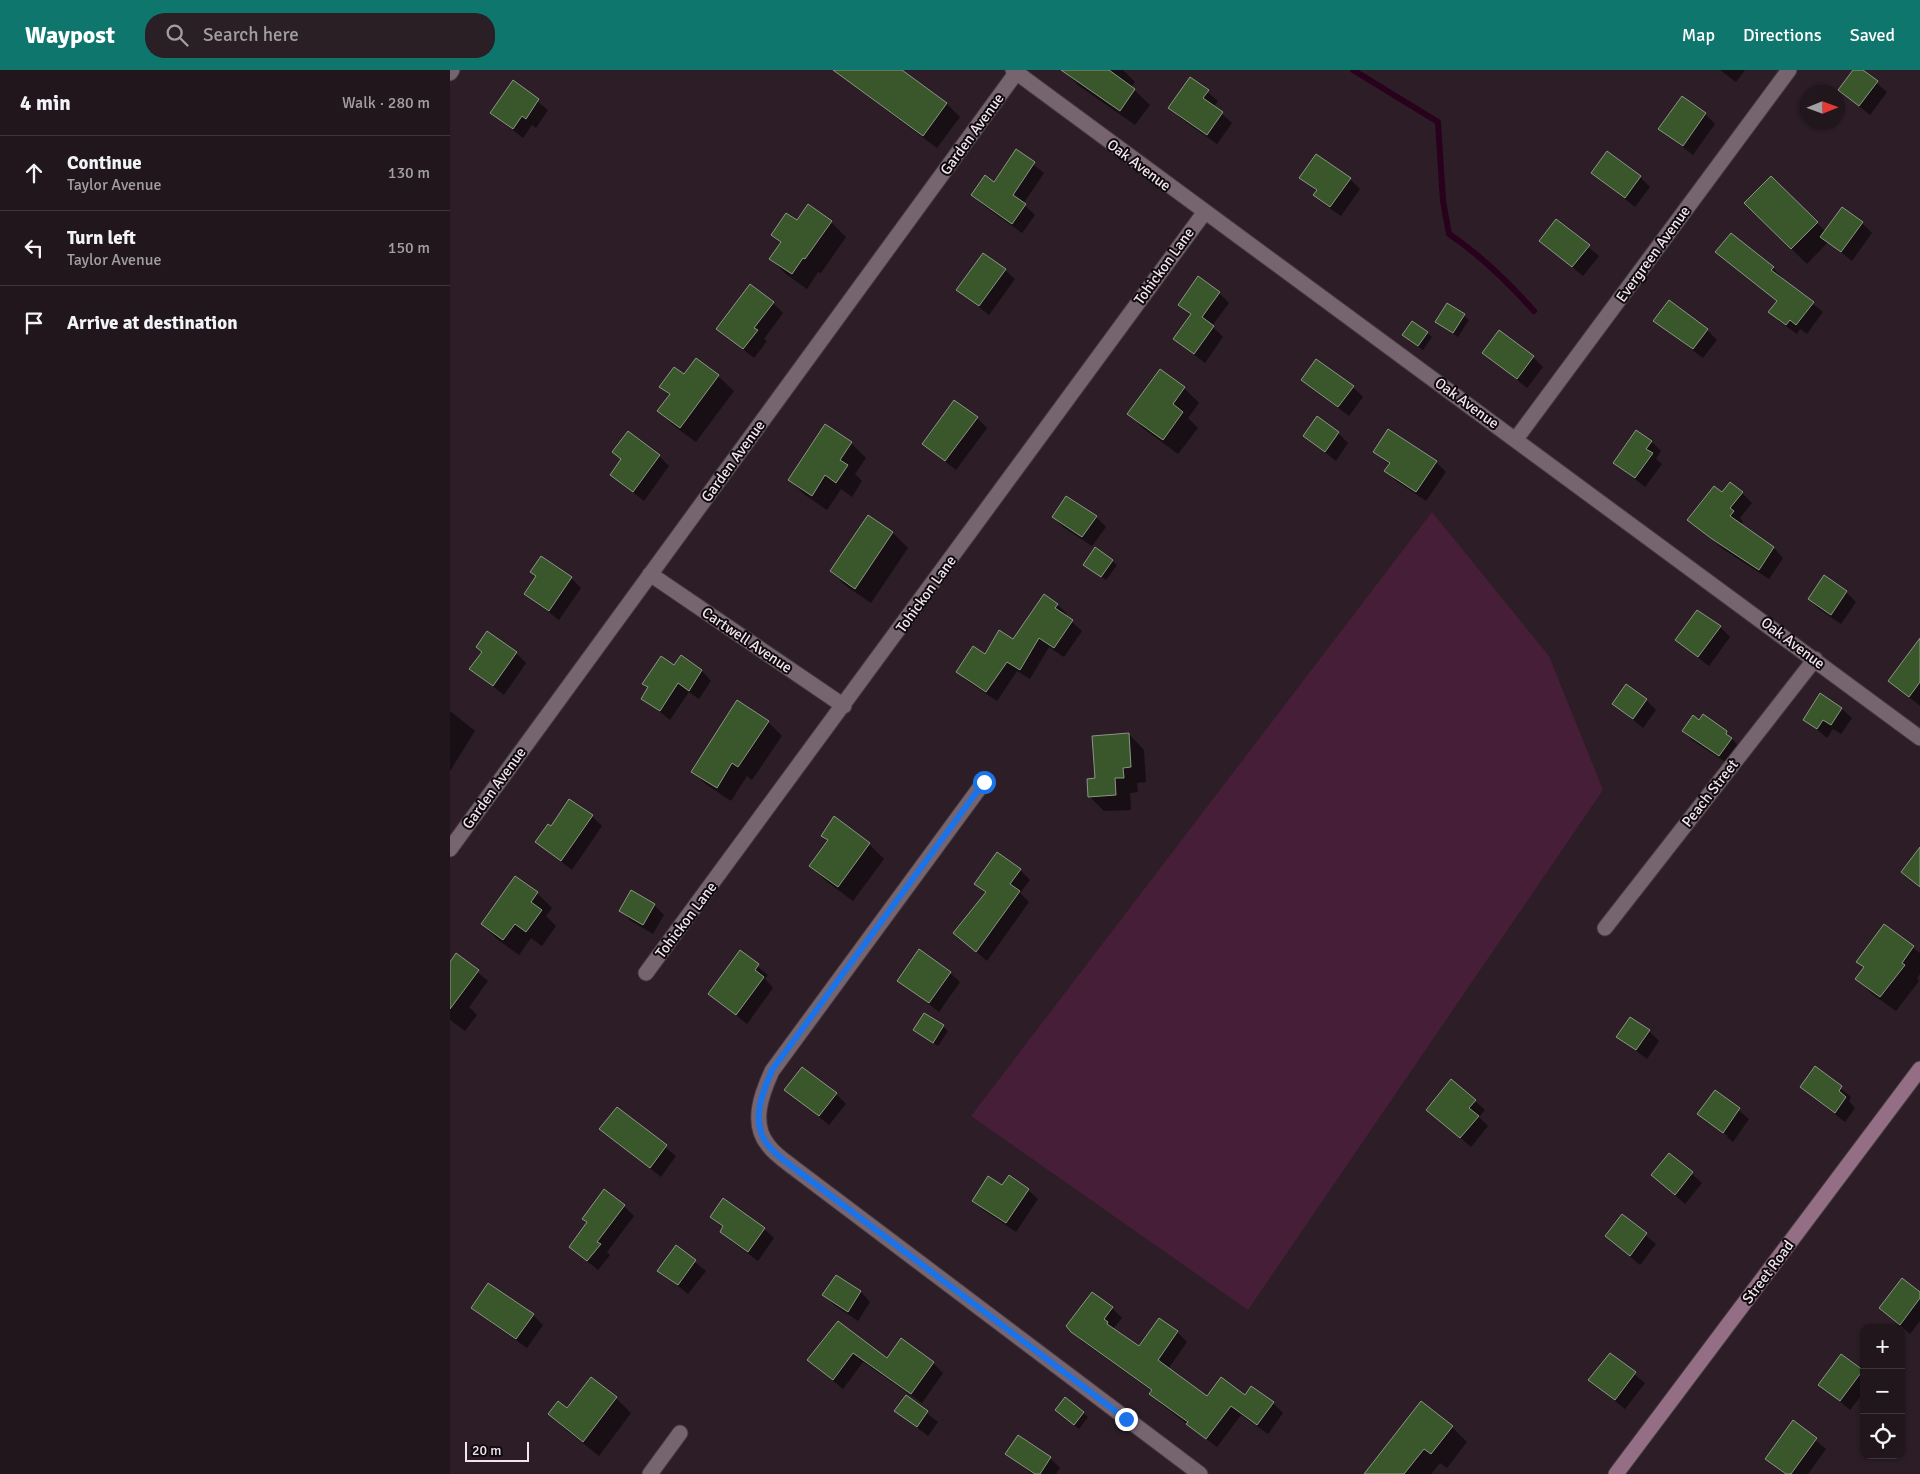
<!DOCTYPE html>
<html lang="en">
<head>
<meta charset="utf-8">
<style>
  :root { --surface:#21161c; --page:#291f25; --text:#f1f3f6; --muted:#a29fa3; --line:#3e353b; --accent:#0f766e }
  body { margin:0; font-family:Signika,sans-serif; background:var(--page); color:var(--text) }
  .controls { position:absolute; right:15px; bottom:15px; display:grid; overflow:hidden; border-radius:10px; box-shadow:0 1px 4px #0004 }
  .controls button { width:45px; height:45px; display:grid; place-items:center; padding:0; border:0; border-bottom:1px solid var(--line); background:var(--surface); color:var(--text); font:25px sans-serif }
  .compass { position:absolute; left:1350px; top:15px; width:45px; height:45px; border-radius:50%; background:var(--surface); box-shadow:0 1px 4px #0004; rotate:89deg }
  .scale { position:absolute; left:15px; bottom:12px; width:64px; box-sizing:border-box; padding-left:5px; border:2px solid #efe5ea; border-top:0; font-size:14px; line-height:18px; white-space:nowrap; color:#efe5ea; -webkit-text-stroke:4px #10090d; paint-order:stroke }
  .stop { position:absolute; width:15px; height:15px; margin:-11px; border:4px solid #1a73e8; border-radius:50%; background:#fff }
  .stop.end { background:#1a73e8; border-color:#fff; box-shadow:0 1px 5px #0008 }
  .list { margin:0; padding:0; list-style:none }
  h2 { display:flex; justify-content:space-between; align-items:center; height:65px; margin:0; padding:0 20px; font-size:21px }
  h2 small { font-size:16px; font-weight:400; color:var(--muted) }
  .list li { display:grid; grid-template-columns:32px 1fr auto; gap:15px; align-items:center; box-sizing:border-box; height:75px; padding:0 20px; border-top:1px solid var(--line) }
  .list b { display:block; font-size:19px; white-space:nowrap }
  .list p { margin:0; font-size:16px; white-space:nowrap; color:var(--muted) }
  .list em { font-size:16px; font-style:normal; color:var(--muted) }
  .icon { flex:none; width:28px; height:28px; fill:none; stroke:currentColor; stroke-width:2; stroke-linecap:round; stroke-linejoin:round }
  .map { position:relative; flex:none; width:1470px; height:1404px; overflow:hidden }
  header { display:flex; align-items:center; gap:30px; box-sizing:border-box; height:70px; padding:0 25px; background:var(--accent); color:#fff }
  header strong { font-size:24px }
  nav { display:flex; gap:28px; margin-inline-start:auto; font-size:18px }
  .search { width:350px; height:45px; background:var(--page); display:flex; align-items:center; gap:12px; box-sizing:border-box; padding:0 18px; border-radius:20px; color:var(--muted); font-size:19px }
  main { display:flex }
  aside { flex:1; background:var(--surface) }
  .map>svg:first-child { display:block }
  .green { fill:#461e38 }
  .shadow { fill:#0007 }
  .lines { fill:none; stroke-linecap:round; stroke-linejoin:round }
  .stream { stroke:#28011c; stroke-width:6 }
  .building { fill:#3a572b; stroke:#8b9686 }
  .street-casing { stroke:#44383f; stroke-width:17 }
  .secondary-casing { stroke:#44383f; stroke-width:17 }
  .street { stroke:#76646e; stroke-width:15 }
  .secondary { stroke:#946e85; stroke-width:15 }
  .route { stroke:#1a73e8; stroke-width:6 }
  .labels { text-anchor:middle; stroke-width:4; stroke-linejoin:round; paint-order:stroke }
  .street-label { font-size:15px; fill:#efe5ea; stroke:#10090d }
</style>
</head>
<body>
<header>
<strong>Waypost</strong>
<div class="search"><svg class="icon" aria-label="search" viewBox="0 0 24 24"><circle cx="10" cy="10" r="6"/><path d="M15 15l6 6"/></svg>Search here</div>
<nav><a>Map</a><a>Directions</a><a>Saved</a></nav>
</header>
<main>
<aside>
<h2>4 min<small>Walk · 280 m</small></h2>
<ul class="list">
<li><svg class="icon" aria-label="ahead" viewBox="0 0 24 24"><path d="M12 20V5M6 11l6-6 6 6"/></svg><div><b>Continue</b><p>Taylor Avenue</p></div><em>130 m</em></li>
<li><svg class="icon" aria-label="left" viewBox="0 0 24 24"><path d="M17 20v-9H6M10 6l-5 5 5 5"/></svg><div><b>Turn left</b><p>Taylor Avenue</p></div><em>150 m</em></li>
<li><svg class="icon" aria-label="arrive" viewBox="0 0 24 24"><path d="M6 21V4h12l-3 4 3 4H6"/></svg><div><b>Arrive at destination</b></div></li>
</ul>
</aside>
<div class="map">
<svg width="1470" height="1404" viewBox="0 0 1470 1404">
  <rect width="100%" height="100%" fill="#2c1d26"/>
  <path class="green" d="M 982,442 L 1099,586 L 1153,720 L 798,1240 L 521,1046 Z"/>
  <path class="shadow" d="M 383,0 L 450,0 L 497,34 L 510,47 L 487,78 Z
    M 613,0 L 673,0 L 685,12 L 681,17 L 700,35 L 685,55 L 628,15 Z
    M 1270,0 L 1295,0 L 1286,12 Z
    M 1405,0 L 1411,0 L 1437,22 L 1420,45 L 1389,20 Z
    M 741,9 L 768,31 L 764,37 L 782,53 L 767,74 L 730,48 L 720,38 Z
    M 63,12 L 98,40 L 86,58 L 82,55 L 73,68 L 41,43 Z
    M 1255,44 L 1265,54 L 1243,85 L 1210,59 Z
    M 566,81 L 594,103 L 573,134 L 585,145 L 572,163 L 533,135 L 523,125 L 544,113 Z
    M 1142,103 L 1190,107 L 1200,117 L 1185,137 Z
    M 851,107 L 900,109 L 910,119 L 891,146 L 875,135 L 865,125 L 867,122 Z
    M 1321,107 L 1376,162 L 1412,153 L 1422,163 L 1402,191 L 1378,172 L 1357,194 L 1295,133 Z
    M 1106,151 L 1149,186 L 1133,206 L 1091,171 Z
    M 347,152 L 381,152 L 396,167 L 371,203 L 368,202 L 357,219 L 336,204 L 321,189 L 331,173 L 323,165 Z
    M 1281,165 L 1323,198 L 1333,208 L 1331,209 L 1373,242 L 1357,264 L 1350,259 L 1347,264 L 1330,252 L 1320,242 L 1328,232 L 1267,182 Z
    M 555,200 L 565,209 L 539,245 L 508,220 Z
    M 769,223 L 779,233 L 762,256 L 773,267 L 755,293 L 724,269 L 741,246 L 730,235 Z
    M 323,233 L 333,243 L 314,269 L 317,271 L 304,288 L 268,259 Z
    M 997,235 L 1019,250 L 1008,267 L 987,252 Z
    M 1205,251 L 1257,260 L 1267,270 L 1253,288 Z
    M 977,263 L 982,267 L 973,280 L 959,270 Z
    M 1033,282 L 1083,287 L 1093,297 L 1077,318 Z
    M 246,290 L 268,306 L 284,321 L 246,372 L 224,356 L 209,341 L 220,326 L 211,317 L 234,306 Z
    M 710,301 L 734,318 L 749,333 L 738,348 L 748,358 L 728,384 L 694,359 L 679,344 Z
    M 852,310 L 903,317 L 913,327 L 899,346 Z
    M 527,348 L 537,358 L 506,400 L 473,374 Z
    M 888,363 L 898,373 L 886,391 L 854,366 Z
    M 1202,372 L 1211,381 L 1206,389 L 1212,394 L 1195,417 L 1165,393 Z
    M 401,373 L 416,388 L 405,404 L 412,411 L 402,427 L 391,419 L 377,440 L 355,425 L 340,410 Z
    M 164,382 L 209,386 L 219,396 L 194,431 L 161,405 L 172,390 Z
    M 924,382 L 986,392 L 996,402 L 976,431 L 946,411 L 936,401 L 940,395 Z
    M 1292,423 L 1302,433 L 1290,448 L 1293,452 L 1290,455 L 1324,478 L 1333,488 L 1319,509 L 1273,479 L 1239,450 L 1272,424 Z
    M 418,447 L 443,463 L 458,478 L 421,533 L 396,516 L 381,501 Z
    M 603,447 L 646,447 L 656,457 L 642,476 L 613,457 Z
    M 91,488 L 121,508 L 131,518 L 109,550 L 75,524 L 87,507 L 82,502 Z
    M 662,491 L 667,495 L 656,510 L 640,499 Z
    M 1396,522 L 1406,532 L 1391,554 L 1369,539 L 1359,529 Z
    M 594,526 L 608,535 L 617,544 L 616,547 L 632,561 L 614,587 L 599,577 L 580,609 L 567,601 L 547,631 L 517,611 L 507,601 L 564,571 Z
    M 1270,557 L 1280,567 L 1259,596 L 1226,570 Z
    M 1470,570 L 1470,636 L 1440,611 Z
    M 66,583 L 76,593 L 54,625 L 21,599 Z
    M 231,587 L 252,601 L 261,611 L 249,629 L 239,622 L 220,650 L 193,628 L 199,619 L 194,613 L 224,597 Z
    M 1196,630 L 1206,640 L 1193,658 L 1163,633 Z
    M 1392,639 L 1402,648 L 1391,664 L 1383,659 L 1377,668 L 1354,649 Z
    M 0,641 L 25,661 L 0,701 Z
    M 1249,651 L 1276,662 L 1291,679 L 1280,695 L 1243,671 L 1234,661 Z
    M 318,652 L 332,666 L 302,710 L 297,706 L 281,731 L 257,715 L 243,702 Z
    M 679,664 L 694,680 L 696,712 L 687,713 L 688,722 L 680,723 L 681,740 L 654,741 L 639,726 L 646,709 Z
    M 142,746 L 152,756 L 122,800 L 86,772 L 101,758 Z
    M 372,765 L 419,774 L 434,789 L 403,831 L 376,811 L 361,796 L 378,771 Z
    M 570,800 L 580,810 L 570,823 L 579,832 L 537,891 L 504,863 L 536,824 L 526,814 Z
    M 87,823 L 102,838 L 96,846 L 106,856 L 92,876 L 81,868 L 69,885 L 47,869 L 32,854 Z
    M 204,835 L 214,845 L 203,864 L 181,851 L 171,841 Z
    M 1434,856 L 1470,883 L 1470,904 L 1467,908 L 1469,911 L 1446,941 L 1422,924 L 1407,909 L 1415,898 L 1408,892 Z
    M 290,882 L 318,905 L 315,909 L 323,918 L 297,954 L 260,924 Z
    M 7,885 L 38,911 L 19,937 L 27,945 L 15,961 L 0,950 L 0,894 Z
    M 500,903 L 510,912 L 489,942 L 448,910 Z
    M 493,956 L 498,961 L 488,976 L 465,960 Z
    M 1199,961 L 1209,971 L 1197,989 L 1168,967 Z
    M 1365,998 L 1401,1027 L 1399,1031 L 1405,1038 L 1395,1052 L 1351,1017 Z
    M 336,1020 L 386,1024 L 396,1034 L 379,1055 Z
    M 1266,1022 L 1299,1049 L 1283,1072 L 1277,1067 L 1278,1066 L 1258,1051 L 1258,1054 L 1249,1044 Z
    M 1025,1031 L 1035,1040 L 1029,1047 L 1038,1056 L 1021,1077 L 978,1040 Z
    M 167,1039 L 226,1086 L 211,1107 L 151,1059 Z
    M 1219,1084 L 1252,1113 L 1235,1134 L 1202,1105 Z
    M 552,1117 L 578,1120 L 588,1129 L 566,1162 L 533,1140 L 523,1130 Z
    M 174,1136 L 184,1146 L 157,1182 L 160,1185 L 148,1200 L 120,1177 Z
    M 1172,1146 L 1206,1174 L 1190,1195 L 1156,1166 Z
    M 262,1147 L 314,1159 L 324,1168 L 308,1191 L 281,1171 L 271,1161 L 274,1158 Z
    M 226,1177 L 256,1201 L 238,1224 L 209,1201 Z
    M 387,1206 L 411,1222 L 420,1232 L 408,1251 L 384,1235 L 374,1225 Z
    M 1470,1224 L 1470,1251 L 1460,1264 L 1431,1238 Z
    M 23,1237 L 83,1245 L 93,1255 L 77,1278 L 33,1247 Z
    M 662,1238 L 672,1248 L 663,1259 L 689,1278 L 727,1262 L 737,1272 L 718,1299 L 757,1327 L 795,1327 L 823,1333 L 833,1343 L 818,1364 L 791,1345 L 767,1377 L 711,1334 L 701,1324 L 702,1321 L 633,1272 L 622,1262 Z
    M 388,1252 L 437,1290 L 483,1293 L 493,1303 L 472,1333 L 413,1292 L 393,1319 L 359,1290 Z
    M 1160,1285 L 1195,1313 L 1175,1339 L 1140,1310 Z
    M 1412,1301 L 1414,1322 L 1400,1340 L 1370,1314 Z
    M 456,1327 L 488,1352 L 478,1366 L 446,1341 Z
    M 166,1328 L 181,1343 L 149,1386 L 115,1359 L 99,1344 Z
    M 615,1329 L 638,1347 L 629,1359 L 606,1340 Z
    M 1343,1352 L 1376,1379 L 1358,1404 L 1334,1404 L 1317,1389 Z
    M 1002,1357 L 1017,1372 L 997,1398 L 990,1393 L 981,1404 L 916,1404 Z
    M 557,1384 L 600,1388 L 610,1398 L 606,1404 L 582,1404 Z"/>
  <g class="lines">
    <path class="stream" d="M 903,0 L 988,52 L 993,131 L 999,164 C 1032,186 1058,212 1084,241"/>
  </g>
  <path class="building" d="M 383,0 L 452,0 L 497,33 L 473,66 Z
    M 611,0 L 659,0 L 685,19 L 670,41 Z
    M 1403,0 L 1413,0 L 1428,11 L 1409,36 L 1388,20 Z
    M 740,7 L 759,20 L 753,28 L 773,42 L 757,65 L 718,38 Z
    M 63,10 L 89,29 L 76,49 L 72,46 L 63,59 L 40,43 Z
    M 1232,26 L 1256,43 L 1233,76 L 1208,59 Z
    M 566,79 L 585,92 L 563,125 L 576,134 L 562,154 L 521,125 L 535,105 L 544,112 Z
    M 1157,81 L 1191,106 L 1175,128 L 1141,103 Z
    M 866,84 L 901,108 L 880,137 L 863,125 L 867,120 L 849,108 Z
    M 1321,106 L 1368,152 L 1341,179 L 1294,133 Z
    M 358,134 L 382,151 L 355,189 L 353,188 L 342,204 L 319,189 L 331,172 L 321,165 L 336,143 L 347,150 Z
    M 1392,137 L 1413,152 L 1391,182 L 1370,167 Z
    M 1106,149 L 1140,175 L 1122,197 L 1089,171 Z
    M 1281,163 L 1324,197 L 1321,200 L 1364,232 L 1346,255 L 1340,250 L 1336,255 L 1318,242 L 1327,231 L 1265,182 Z
    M 533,183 L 556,199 L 529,236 L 506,220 Z
    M 748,206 L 770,222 L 752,247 L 764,256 L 744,284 L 723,269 L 741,244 L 728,235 Z
    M 300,214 L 324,232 L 304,258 L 308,260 L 293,279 L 266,259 Z
    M 1219,230 L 1258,259 L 1243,279 L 1203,251 Z
    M 997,233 L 1015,244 L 1003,263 L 985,252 Z
    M 962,251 L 978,262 L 968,276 L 952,265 Z
    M 1049,260 L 1084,286 L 1067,309 L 1032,283 Z
    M 246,288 L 269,305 L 230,358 L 207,341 L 220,324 L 209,317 L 224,297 L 234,304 Z
    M 866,289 L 904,316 L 888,337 L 851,310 Z
    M 710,299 L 735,317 L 723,334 L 733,342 L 713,370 L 677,344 Z
    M 504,330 L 528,347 L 495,391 L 472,374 Z
    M 867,346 L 889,362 L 875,382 L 853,366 Z
    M 375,354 L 402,372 L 390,390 L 398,395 L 386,413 L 375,405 L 362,426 L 338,410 Z
    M 938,359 L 987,391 L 966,422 L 934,401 L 940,393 L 923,382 Z
    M 1186,360 L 1202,371 L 1196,379 L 1203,383 L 1185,408 L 1163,393 Z
    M 178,361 L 210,385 L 183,422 L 160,405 L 171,389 L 162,382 Z
    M 1280,412 L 1293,422 L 1280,438 L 1284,441 L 1280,446 L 1324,477 L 1309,500 L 1262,469 L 1237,450 L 1264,416 L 1272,422 Z
    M 616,426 L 647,446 L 632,467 L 602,447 Z
    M 418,445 L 443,462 L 405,519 L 380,501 Z
    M 645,477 L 663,490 L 651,507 L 633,495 Z
    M 91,486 L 122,507 L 99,541 L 74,524 L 86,506 L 80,502 Z
    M 1374,505 L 1397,521 L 1381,545 L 1358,529 Z
    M 594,524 L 608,534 L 605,538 L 623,550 L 604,578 L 589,568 L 570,600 L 557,592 L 536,622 L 506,602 L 523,576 L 535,584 L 549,560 L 563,569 Z
    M 1247,540 L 1271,556 L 1248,587 L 1225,570 Z
    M 37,561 L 67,582 L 43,616 L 19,599 L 32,582 L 26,577 Z
    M 1470,568 L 1470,612 L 1459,627 L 1438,611 Z
    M 231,585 L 252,600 L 239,621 L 228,613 L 210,641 L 191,629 L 198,617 L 192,614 L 211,586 L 224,595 Z
    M 1176,614 L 1197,629 L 1183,649 L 1162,634 Z
    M 1370,623 L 1392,638 L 1381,655 L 1373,650 L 1367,659 L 1353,650 Z
    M 287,630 L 319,651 L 288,697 L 282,693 L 267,718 L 241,702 Z
    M 1253,644 L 1277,661 L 1276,664 L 1282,668 L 1269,686 L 1232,661 L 1243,645 L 1249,650 Z
    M 679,663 L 681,697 L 673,698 L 674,708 L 665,708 L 666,725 L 638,727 L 637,709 L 645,708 L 642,666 Z
    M 119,729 L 143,745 L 111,791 L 85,772 L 98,754 L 101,756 Z
    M 384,746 L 420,773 L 388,817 L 359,796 L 378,770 L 371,766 Z
    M 1470,777 L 1470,817 L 1451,802 Z
    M 547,782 L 571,799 L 560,814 L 570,821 L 526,882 L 503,863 L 536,822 L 524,814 Z
    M 65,806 L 88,822 L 81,832 L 92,840 L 76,862 L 65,854 L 53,870 L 31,854 Z
    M 181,820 L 205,834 L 193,855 L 169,841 Z
    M 1434,854 L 1464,876 L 1452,893 L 1455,895 L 1430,927 L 1405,909 L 1414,897 L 1406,892 Z
    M 469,879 L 501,902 L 479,933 L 447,911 Z
    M 290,880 L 309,894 L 305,900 L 314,907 L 286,945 L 258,924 Z
    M 6,883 L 29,900 L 0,939 L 0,892 Z
    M 474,943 L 494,955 L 483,973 L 463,960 Z
    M 1180,947 L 1200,960 L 1186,980 L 1166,967 Z
    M 1365,996 L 1392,1016 L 1389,1021 L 1396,1027 L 1385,1043 L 1350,1017 Z
    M 352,997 L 387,1023 L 369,1046 L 334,1020 Z
    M 1001,1009 L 1026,1030 L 1019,1038 L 1029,1046 L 1010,1068 L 976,1040 Z
    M 1265,1020 L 1290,1038 L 1273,1063 L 1247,1044 Z
    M 167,1037 L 217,1075 L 200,1098 L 149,1059 Z
    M 1219,1083 L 1243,1102 L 1225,1125 L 1201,1105 Z
    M 559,1105 L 579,1119 L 556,1153 L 522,1131 L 538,1106 L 552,1115 Z
    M 154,1119 L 175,1135 L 147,1172 L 151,1174 L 137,1191 L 119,1177 L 137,1152 L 132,1149 Z
    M 273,1128 L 315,1158 L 298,1182 L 270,1162 L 273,1156 L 260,1147 Z
    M 1172,1144 L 1197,1163 L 1180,1186 L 1155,1166 Z
    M 226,1175 L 246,1190 L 228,1215 L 207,1201 Z
    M 386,1205 L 411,1221 L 398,1242 L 372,1225 Z
    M 1452,1208 L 1470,1222 L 1470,1228 L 1450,1255 L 1429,1238 Z
    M 38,1213 L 84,1244 L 66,1269 L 21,1238 Z
    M 642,1222 L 663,1237 L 654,1249 L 658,1252 L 657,1254 L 689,1276 L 709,1248 L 728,1261 L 708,1290 L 757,1326 L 771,1307 L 795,1325 L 801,1316 L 824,1332 L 807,1355 L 781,1336 L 756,1369 L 736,1354 L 738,1352 L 699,1324 L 702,1320 L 621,1262 L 616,1256 Z
    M 388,1251 L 437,1288 L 451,1268 L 484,1292 L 461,1324 L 403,1283 L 383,1310 L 357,1290 Z
    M 1160,1283 L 1186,1302 L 1165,1330 L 1138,1310 Z
    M 1391,1284 L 1413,1300 L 1390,1331 L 1368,1315 Z
    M 141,1307 L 167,1327 L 133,1372 L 98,1344 L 108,1331 L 117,1338 Z
    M 456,1325 L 478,1341 L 467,1357 L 444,1341 Z
    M 615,1327 L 634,1342 L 624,1355 L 605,1340 Z
    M 971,1331 L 1003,1356 L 981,1384 L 974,1379 L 954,1404 L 914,1404 Z
    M 1343,1350 L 1367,1368 L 1341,1404 L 1336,1404 L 1315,1389 Z
    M 568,1365 L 601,1387 L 590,1404 L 585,1404 L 555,1384 Z"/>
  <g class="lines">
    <g class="street-casing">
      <path id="street" d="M 563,0 L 1470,668
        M 0,3 L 2,0
        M 1066,369 L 1339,0
        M 200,504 L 394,636
        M 534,712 L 322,1001 C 312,1023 300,1053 318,1075 C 325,1085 338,1093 348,1101 L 750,1404
        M 0,779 L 566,3
        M 1155,858 L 1365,589
        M 196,903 L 754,143
        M 200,1404 L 230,1363"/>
    </g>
    <g class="secondary-casing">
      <path id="secondary" d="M 1166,1404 L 1470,999"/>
    </g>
    <use href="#street" class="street"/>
    <use href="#secondary" class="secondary"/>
  </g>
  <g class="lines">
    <path class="route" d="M 534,712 L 322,1000 C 312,1023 300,1053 318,1075 C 325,1085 338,1093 348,1101 L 676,1349"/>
  </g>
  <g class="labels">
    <g class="street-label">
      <text transform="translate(522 64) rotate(-54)" y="5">Garden Avenue</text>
      <text transform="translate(689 95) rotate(37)" y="5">Oak Avenue</text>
      <text transform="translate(1203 184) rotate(-54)" y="5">Evergreen Avenue</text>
      <text transform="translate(714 196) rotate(-54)" y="5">Tohickon Lane</text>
      <text transform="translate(1017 333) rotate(36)" y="5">Oak Avenue</text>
      <text transform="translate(283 391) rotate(-54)" y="5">Garden Avenue</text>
      <text transform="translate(476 524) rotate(-54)" y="5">Tohickon Lane</text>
      <text transform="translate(297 570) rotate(34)" y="5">Cartwell Avenue</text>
      <text transform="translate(1343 573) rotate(37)" y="5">Oak Avenue</text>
      <text transform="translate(44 718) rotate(-54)" y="5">Garden Avenue</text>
      <text transform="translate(1260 723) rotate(-52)" y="5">Peach Street</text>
      <text transform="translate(236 850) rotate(-53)" y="5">Tohickon Lane</text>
      <text transform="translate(1318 1202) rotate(-53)" y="5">Street Road</text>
    </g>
  </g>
</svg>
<div class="controls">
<button>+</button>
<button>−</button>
<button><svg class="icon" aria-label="locate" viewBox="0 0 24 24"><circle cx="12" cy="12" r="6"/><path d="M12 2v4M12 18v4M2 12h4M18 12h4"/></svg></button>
</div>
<svg class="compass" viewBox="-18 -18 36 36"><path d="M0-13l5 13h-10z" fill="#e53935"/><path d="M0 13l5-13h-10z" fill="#a29fa3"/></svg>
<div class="scale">20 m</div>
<div class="stop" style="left:534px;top:712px"></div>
<div class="stop end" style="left:676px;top:1349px"></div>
</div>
</main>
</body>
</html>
